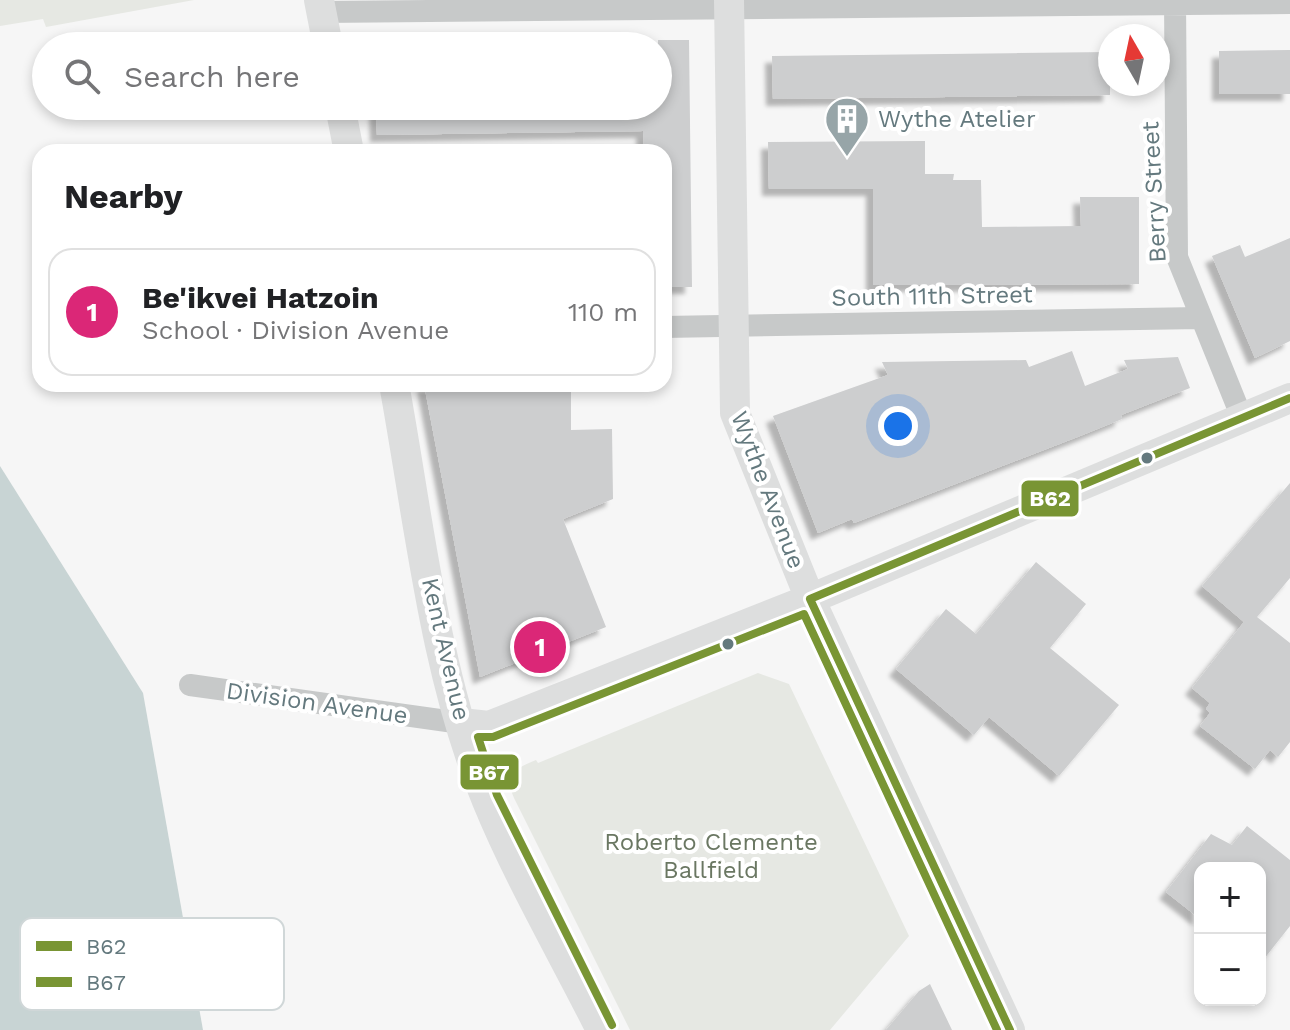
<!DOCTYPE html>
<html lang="en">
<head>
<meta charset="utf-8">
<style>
  :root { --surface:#fff; --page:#f2f2f2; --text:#202124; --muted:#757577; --line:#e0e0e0; --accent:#db2777 }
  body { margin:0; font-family:"Work Sans",sans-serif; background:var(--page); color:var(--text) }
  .controls { position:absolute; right:24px; bottom:24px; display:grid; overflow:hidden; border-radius:16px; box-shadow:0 4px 12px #0003 }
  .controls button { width:72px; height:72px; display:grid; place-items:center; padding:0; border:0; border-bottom:2px solid var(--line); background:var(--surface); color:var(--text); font:40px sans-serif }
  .compass { position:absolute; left:1098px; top:24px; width:72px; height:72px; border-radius:50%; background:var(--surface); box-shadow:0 4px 12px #0003; rotate:351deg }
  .you { position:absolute; left:898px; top:426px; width:28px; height:28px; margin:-20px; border:6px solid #fff; border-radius:50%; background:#1a73e8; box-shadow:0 0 0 12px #1a73e833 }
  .badge { display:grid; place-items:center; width:52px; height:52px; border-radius:50%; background:var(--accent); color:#fff; font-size:26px; font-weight:700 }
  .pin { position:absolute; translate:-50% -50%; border:4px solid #fff; box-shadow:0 2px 8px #0006 }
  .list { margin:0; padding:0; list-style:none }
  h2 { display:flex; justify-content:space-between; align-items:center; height:104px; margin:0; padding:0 32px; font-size:34px }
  h2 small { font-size:26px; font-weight:400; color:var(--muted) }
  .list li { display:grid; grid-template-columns:52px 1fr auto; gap:24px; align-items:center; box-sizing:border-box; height:128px; margin:0 16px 16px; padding:0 16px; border:2px solid var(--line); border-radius:24px }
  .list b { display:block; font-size:30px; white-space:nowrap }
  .list p { margin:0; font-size:26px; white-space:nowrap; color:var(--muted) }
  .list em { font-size:26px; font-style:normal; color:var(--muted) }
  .icon { flex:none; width:44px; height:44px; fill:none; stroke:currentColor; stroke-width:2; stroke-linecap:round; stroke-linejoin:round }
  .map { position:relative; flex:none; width:1290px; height:1030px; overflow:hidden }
  .search { position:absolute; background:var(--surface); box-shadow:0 4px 12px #0003; left:32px; top:32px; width:640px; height:88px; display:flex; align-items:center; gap:20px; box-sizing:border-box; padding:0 28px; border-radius:44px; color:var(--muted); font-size:30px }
  .panel { position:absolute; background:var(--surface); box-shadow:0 4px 12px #0003; left:32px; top:144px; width:640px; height:248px; border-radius:24px }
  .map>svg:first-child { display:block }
  .green { fill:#e6e8e3 }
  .water { fill:#c8d4d4 }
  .building { fill:#cdcecf; filter:url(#shadow) }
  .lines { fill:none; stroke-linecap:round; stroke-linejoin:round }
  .street { stroke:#c7c9c9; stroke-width:22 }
  .secondary { stroke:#dddede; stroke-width:30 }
  .bus-1-casing { stroke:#fff; stroke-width:14 }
  .bus-2-casing { stroke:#fff; stroke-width:14 }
  .bus-1 { stroke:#799534; stroke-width:8 }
  .bus-2 { stroke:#799534; stroke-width:8 }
  .bus-dot { fill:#64797e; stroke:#fff; stroke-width:3 }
  .labels { text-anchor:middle; stroke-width:8; stroke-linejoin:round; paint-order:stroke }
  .poi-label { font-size:24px; fill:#64797e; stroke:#fff; text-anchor:start }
  .street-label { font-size:24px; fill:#64797e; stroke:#fff }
  .park-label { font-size:24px; fill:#6a7762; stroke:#fff }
  .key { fill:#fff; stroke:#d0d7d8; stroke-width:2 }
  .key-label { font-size:22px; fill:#64797e }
  .line-badge { stroke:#fff; stroke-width:3 }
  .badge-label { font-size:22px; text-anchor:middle; font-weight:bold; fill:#fff }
</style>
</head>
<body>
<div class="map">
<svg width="1290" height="1030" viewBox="0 0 1290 1030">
  <defs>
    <filter id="shadow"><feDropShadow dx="-7" dy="7" stdDeviation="2" flood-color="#0004"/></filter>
  </defs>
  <rect width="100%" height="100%" fill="#f6f6f6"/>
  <path class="green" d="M 0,0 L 194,0 L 46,27 L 43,19 L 0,26 Z
    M 758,673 L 789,684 L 909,936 L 830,1030 L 630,1030 L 514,798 C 504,775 516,768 536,760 L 538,763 Z"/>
  <path class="water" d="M 0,466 L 143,693 L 203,1030 L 0,1030 Z"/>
  <path class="building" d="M 658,40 L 689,40 L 692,287 L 664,287 L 664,152 L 644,152 L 643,131 L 377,135 L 376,106 L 658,106 Z
    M 1290,50 L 1290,94 L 1219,94 L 1219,51 Z
    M 1110,52 L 1110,95 L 773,99 L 772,56 Z
    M 925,141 L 925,174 L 954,174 L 953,180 L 981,180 L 982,227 L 1081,226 L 1080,197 L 1139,197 L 1139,284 L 873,285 L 873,189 L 769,189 L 768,142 Z
    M 1290,238 L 1290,341 L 1255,358 L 1212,256 L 1240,245 L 1245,257 Z
    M 1072,351 L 1085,386 L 1128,369 L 1124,360 L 1178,357 L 1190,388 L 1121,415 L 1122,419 L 1080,436 L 854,523 L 852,519 L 818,533 L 773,416 L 888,375 L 882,362 L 1026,360 L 1029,367 Z
    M 424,384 L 571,384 L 571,430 L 612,429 L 613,499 L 563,519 L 606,627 L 480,677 Z
    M 1290,483 L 1290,578 L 1257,617 L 1290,643 L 1290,742 L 1278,757 L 1270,750 L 1255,769 L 1200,726 L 1210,713 L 1206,709 L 1210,703 L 1192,688 L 1244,622 L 1202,586 Z
    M 1036,562 L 1086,604 L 1050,648 L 1119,705 L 1059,776 L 989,717 L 974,735 L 896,669 L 946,609 L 976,634 Z
    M 1247,826 L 1290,860 L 1290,926 L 1260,964 L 1260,868 L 1200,868 L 1200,919 L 1166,892 L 1211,834 L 1232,845 Z
    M 930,984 L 952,1030 L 886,1030 L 919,991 Z"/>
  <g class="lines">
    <path class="street" d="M 1175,0 L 1177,257 L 1242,418
      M 321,12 L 1290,3
      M 664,327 L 1200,318
      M 190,685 L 461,723"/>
    <path class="secondary" d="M 319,0 L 328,46
      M 729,0 L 735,413 L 810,599 L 1010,1030
      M 340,106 L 349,152
      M 394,384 C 419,520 434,673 487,801 C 519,879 563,954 601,1030
      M 461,723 L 489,726 L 810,599 L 1290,398"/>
    <g class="bus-1-casing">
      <path id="bus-1" d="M 810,599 L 1290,398
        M 810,599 L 1010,1030"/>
    </g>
    <g class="bus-2-casing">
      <path id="bus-2" d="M 612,1025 L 497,795 L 478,737 L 493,737 L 804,614 L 997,1030"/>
    </g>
    <use href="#bus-1" class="bus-1"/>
    <use href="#bus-2" class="bus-2"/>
  </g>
  <defs>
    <g id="building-pin" transform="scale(2.3)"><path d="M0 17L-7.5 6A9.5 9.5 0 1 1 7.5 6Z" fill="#97a5a8" stroke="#fff"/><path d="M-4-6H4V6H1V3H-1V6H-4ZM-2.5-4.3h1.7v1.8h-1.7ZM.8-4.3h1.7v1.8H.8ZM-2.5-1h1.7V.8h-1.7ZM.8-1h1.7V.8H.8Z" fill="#fff"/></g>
  </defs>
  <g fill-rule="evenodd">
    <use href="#building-pin" x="847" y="119"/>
  </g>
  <g class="bus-dot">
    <circle cx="1147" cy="458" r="7"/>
    <circle cx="728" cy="644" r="7"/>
  </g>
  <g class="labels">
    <g class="poi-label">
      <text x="878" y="127">Wythe Atelier</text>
    </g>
    <g class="street-label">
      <text transform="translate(1154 192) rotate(-93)" y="8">Berry Street</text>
      <text transform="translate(932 296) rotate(-1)" y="8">South 11th Street</text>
      <text transform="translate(768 490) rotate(69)" y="8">Wythe Avenue</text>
      <text transform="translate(446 649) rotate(77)" y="8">Kent Avenue</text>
      <text transform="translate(317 703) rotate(8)" y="8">Division Avenue</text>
    </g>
    <g class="park-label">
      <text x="711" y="850">Roberto Clemente<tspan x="711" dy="28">Ballfield</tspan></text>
    </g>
  </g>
  <rect x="20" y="918" width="264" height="92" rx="12" class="key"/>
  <rect x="36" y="941" width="36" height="10" fill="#799534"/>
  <rect x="36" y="977" width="36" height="10" fill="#799534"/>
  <g class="key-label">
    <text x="86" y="954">B62</text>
    <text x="86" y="990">B67</text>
  </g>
  <g class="line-badge">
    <rect x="1020" y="479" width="60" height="39" rx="8" fill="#799534"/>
    <rect x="459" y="753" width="61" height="38" rx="8" fill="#799534"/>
  </g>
  <g class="badge-label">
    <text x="1050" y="506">B62</text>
    <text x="489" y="780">B67</text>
  </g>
</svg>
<div class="controls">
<button>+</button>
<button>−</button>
</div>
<svg class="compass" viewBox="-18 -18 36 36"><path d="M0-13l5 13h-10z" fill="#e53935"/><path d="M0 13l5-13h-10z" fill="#757577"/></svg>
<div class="you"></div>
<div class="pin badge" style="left:540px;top:647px">1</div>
<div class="search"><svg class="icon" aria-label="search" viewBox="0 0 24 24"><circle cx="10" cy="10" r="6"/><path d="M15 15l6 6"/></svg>Search here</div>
<section class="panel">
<h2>Nearby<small></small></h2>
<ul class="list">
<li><span class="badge">1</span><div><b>Be'ikvei Hatzoin</b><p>School · Division Avenue</p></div><em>110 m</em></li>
</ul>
</section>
</div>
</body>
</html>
